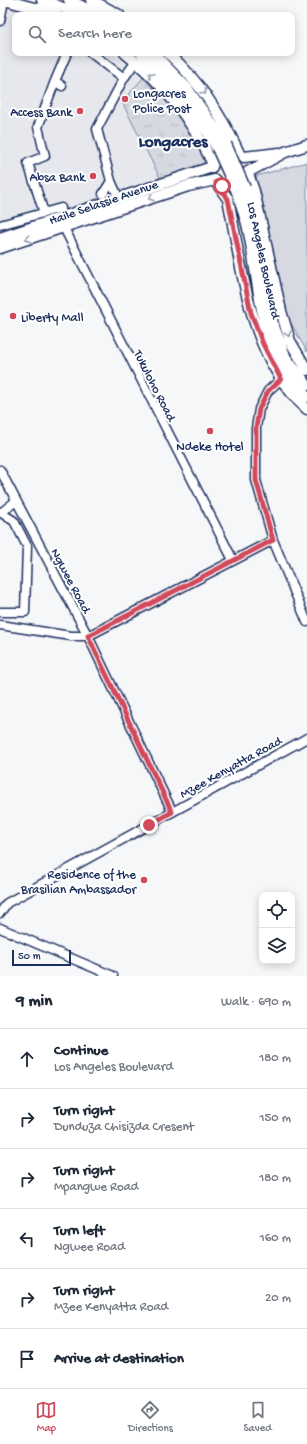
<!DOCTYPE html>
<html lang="en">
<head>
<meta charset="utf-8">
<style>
  :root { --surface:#fff; --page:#f6f6f7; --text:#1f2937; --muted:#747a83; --line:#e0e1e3; --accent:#d1495b }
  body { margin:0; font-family:"Gochi Hand",sans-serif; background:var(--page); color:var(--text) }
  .controls { position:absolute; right:12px; bottom:12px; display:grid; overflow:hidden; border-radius:8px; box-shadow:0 2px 10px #0003 }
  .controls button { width:36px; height:36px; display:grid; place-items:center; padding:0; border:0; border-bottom:1px solid var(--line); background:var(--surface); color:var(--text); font:20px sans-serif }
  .scale { position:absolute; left:12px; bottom:10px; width:59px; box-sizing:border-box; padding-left:4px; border:2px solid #1b2f5e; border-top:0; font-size:11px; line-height:14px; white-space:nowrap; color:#1b2f5e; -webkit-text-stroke:3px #fff; paint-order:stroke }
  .stop { position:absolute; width:12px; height:12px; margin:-9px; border:3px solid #d1495b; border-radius:50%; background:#fff }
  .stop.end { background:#d1495b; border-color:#fff; box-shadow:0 1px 4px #0008 }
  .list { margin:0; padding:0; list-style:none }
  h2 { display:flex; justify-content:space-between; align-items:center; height:52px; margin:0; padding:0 16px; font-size:17px }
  h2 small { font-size:13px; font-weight:400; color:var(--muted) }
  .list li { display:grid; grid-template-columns:26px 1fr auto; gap:12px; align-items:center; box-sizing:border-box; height:60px; padding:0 16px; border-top:1px solid var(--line) }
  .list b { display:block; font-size:15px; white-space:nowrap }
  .list p { margin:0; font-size:13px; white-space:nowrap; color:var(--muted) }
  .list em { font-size:13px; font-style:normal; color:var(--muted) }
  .icon { flex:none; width:22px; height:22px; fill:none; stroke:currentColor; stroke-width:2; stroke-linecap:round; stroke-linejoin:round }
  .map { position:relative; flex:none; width:307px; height:976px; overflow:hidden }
  .search { position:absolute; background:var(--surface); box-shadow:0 2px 10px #0003; left:12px; right:12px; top:12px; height:44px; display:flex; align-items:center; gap:10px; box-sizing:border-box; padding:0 14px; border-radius:8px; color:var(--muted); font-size:15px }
  .sheet { height:412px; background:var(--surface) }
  nav { display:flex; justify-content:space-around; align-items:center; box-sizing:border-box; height:56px; border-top:1px solid var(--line); background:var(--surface); font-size:11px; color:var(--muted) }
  nav a { display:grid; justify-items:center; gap:2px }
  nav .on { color:var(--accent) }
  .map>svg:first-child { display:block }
  .built { fill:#e6e8ee }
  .green { fill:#d6d9e2; stroke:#7884a0 }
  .park { fill:url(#park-tufts); stroke:#7884a0 }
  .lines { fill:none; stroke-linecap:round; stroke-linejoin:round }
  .minor-casing { stroke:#1b2f5e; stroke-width:11 }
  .major-casing { stroke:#1b2f5e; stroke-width:13 }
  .minor { stroke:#fff; stroke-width:8 }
  .major { stroke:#fff; stroke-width:10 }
  .major-bridge-casing { stroke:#1b2f5e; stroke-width:13; stroke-linecap:butt }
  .major-bridge { stroke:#fff; stroke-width:10 }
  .oneway { stroke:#8d97ae }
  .route { stroke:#d1495b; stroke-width:5 }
  .poi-dot { fill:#d1495b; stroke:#fff; stroke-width:1.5 }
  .labels { text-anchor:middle; stroke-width:4; stroke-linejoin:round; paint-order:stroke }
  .poi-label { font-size:13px; fill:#1b2f5e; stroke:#fff; text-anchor:end }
  .street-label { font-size:13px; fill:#1b2f5e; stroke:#fff }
  .district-label { font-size:17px; font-weight:bold; fill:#1b2f5e; stroke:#fff }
</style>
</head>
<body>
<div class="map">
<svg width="307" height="976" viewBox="0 0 307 976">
  <defs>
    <pattern id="park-tufts" width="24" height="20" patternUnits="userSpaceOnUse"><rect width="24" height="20" fill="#d6d9e2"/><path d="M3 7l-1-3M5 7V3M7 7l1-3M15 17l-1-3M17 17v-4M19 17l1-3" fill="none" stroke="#b7bbc4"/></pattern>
  </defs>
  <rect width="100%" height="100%" fill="#f6f7f9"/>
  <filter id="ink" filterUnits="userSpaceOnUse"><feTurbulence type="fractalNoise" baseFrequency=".025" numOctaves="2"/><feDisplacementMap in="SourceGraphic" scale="8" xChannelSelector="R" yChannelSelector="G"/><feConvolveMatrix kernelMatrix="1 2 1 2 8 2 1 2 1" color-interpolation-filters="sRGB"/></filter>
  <g filter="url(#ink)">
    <path class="built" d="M 0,2 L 38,15 L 15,15 L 15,53 L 112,53 L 143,78 L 122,102 L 162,182 L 0,234 Z"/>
    <path class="green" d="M 307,162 L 307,352 L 281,305 L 256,176 Z"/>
    <path class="park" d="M 143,78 L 174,109 L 191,130 L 205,157 L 202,168 L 162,182 L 122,102 Z"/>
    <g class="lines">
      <g class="minor-casing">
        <path id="minor" d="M 0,21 L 4,0
          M 91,53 L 124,78
          M 62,86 L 55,81 L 67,53
          M 103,194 L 111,181
          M 119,199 L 111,181 L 97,129 L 124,78 L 136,61
          M 44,213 L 28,163 L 45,156 L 38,127 L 55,81
          M 61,222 L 233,560
          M 0,225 L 61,208
          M 281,379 L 268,391 L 259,409 L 256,428 L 256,480 L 273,540 L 307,622
          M 0,470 L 88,636 L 172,811
          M 0,512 L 14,521 L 27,546 L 25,612 L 0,612
          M 2,512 L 16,501
          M 0,625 L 71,636 L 88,636 L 273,540
          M 0,913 L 7,903 L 307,738
          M 0,928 L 113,976"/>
      </g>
      <g class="major-casing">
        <path id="major" d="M 4,0 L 42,10 L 56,15
          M 42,0 L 81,15
          M 69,0 L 99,15
          M 91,0 L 119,15
          M 125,53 C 164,83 192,120 213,164
          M 141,53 C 173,81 196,111 217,148
          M 153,53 L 187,88 L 226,144
          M 168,53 C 200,82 222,116 240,155
          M 244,157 L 279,153
          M 248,172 L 285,152 L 307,145
          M 248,174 L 254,191 L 281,311 L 290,341 L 307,370
          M 216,182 L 228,199 C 243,271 249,357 307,409
          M 245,188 L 254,223 L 265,288 L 273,324 L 286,358 L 307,385
          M 237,192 C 240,203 244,213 247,224 C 262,289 255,344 307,397
          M 0,238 L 212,167
          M 0,248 L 188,186 L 215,180"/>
      </g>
      <use href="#minor" class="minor"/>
      <use href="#major" class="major"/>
      <g class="major-bridge-casing">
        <path id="major-bridge" d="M 226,144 L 245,188
          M 217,148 L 237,192"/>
      </g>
      <use href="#major-bridge" class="major-bridge"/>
    </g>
    <defs><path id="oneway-chevron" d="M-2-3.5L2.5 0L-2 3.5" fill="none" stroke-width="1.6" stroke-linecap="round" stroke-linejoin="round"/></defs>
    <g class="oneway">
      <use href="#oneway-chevron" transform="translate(151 75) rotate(-136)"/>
      <use href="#oneway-chevron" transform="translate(204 92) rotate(54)"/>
      <use href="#oneway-chevron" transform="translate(151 198) rotate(161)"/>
      <use href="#oneway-chevron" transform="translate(28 239) rotate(163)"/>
      <use href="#oneway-chevron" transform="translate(288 334) rotate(72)"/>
    </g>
  </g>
  <g class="lines" filter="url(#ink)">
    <path class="route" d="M 149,825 L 172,812 L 88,636 L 273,540 L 256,480 L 256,428 L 259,409 L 268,391 L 281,379 L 263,344 L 251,313 L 228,199 L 216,182 L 222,186"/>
  </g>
  <g class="poi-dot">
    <circle cx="125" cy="99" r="4"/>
    <circle cx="80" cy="111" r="4"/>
    <circle cx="93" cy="176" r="4"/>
    <circle cx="13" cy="316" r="4"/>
    <circle cx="210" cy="431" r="4"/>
    <circle cx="144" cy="880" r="4"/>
  </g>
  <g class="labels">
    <g class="poi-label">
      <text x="133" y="97" text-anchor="start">Longacres<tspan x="133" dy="15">Police Post</tspan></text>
      <text x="72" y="116">Access Bank</text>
      <text x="85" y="181">Absa Bank</text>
      <text x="21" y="321" text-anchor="start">Liberty Mall</text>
      <text x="210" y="450" text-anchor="middle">Ndeke Hotel</text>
      <text x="136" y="878">Residence of the<tspan x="136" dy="15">Brasilian Ambassador</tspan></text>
    </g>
    <g class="street-label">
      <text transform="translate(103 201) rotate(-19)" y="5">Haile Selassie Avenue</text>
      <text transform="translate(265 260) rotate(78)" y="5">Los Angeles Boulevard</text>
      <text transform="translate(156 385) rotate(63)" y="5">Tukuloho Road</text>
      <text transform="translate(72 580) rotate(62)" y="5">Ngwee Road</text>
      <text transform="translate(230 766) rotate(-29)" y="5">Mzee Kenyatta Road</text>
    </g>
    <g class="district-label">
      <text x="173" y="146">Longacres</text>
    </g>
  </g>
</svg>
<div class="controls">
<button><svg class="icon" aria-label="locate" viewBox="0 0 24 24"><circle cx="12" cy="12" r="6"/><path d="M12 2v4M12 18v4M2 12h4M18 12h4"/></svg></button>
<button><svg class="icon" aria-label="layers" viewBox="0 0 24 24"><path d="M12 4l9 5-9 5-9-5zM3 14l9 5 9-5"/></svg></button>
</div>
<div class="scale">50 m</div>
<div class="stop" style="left:222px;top:186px"></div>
<div class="stop end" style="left:149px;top:825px"></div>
<div class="search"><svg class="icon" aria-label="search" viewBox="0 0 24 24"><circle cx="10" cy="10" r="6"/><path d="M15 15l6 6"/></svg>Search here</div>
</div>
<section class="sheet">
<h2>9 min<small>Walk · 690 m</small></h2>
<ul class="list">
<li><svg class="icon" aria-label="ahead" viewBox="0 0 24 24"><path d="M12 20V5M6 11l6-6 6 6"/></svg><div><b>Continue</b><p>Los Angeles Boulevard</p></div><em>180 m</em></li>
<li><svg class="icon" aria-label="right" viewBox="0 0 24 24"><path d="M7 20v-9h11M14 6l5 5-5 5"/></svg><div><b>Turn right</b><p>Dunduza Chisizda Cresent</p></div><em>150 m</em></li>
<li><svg class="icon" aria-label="right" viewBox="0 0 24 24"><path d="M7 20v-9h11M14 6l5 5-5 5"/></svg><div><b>Turn right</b><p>Mpangwe Road</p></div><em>180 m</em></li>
<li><svg class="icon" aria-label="left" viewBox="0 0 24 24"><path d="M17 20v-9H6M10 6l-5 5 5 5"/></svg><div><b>Turn left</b><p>Ngwee Road</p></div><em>160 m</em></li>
<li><svg class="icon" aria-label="right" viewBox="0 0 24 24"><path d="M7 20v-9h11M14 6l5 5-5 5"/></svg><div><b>Turn right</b><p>Mzee Kenyatta Road</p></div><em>20 m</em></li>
<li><svg class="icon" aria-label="arrive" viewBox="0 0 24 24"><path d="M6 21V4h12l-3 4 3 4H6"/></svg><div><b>Arrive at destination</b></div></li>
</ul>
</section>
<nav>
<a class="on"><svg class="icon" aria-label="map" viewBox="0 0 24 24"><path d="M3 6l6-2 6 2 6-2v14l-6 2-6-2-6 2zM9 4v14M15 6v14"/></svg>Map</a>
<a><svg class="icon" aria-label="directions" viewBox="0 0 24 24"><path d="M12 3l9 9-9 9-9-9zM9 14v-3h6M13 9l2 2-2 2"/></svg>Directions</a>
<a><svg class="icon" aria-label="saved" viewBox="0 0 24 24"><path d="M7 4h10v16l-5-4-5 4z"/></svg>Saved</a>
</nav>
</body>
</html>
